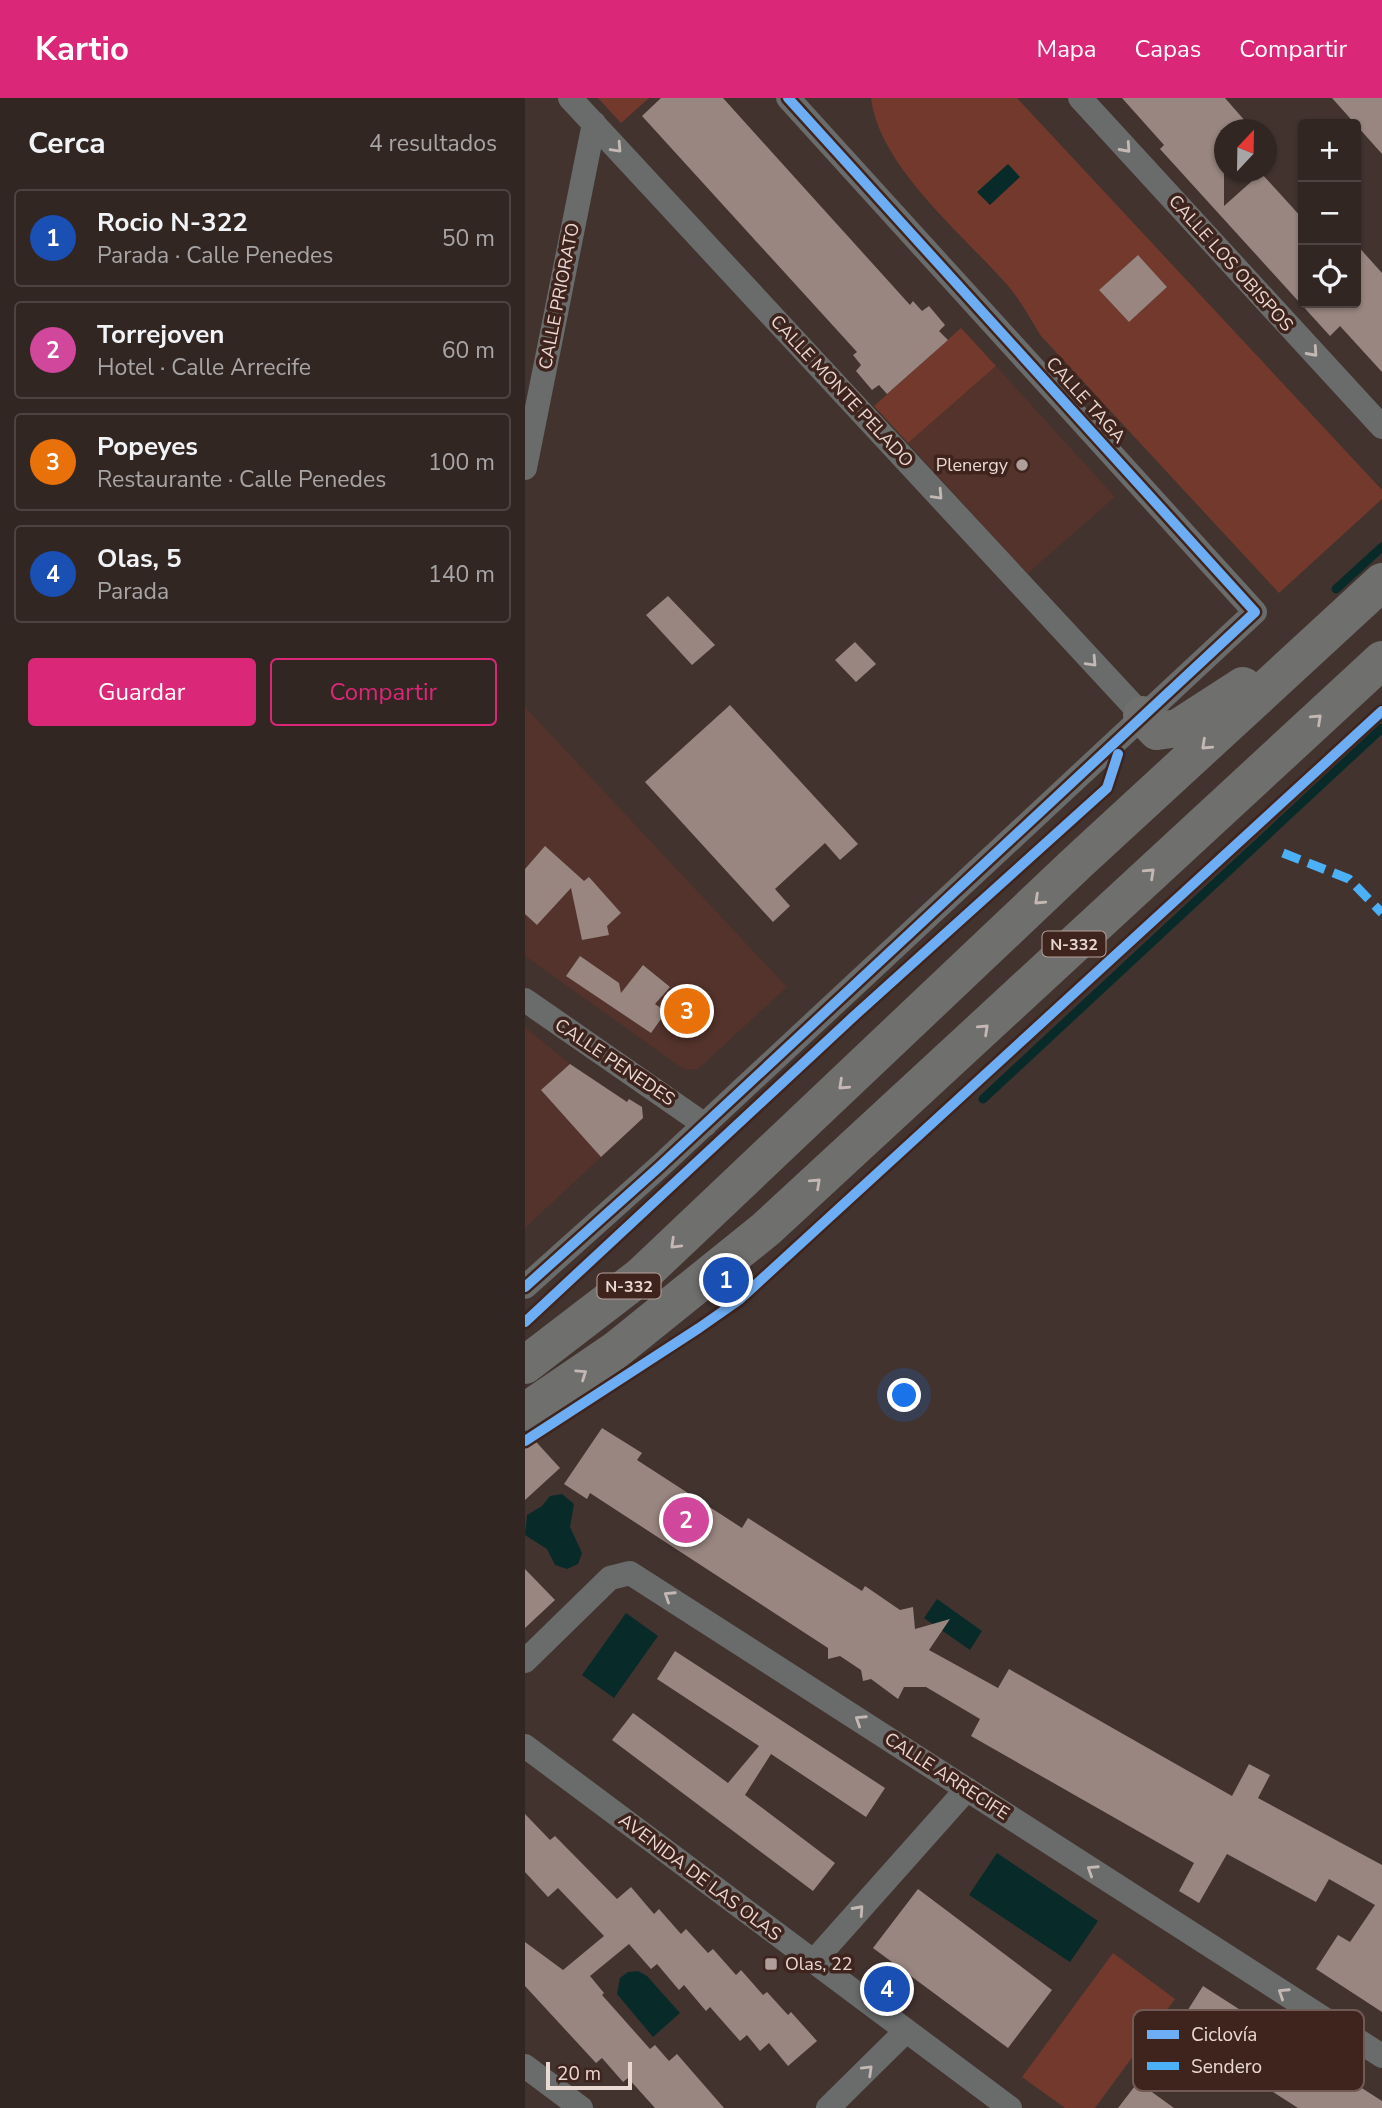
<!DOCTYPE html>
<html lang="es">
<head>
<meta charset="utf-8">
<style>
  :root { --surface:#322623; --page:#3d3230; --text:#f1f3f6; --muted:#a8a5a6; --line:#4d4341; --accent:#db2777 }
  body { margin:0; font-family:"Nunito Sans",sans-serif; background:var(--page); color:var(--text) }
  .controls { position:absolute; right:21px; top:21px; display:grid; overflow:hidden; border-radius:7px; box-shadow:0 2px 5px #0004 }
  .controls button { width:63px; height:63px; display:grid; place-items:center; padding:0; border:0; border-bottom:2px solid var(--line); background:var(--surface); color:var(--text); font:35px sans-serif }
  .compass { position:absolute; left:689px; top:21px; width:63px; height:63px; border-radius:50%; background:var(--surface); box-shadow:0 2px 5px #0004; rotate:22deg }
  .scale { position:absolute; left:21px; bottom:18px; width:86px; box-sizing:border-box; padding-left:7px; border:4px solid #ead8d3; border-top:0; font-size:19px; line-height:24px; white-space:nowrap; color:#ead8d3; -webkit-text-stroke:5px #3f241d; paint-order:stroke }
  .you { position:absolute; left:380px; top:1298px; width:24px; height:24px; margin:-18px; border:5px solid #fff; border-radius:50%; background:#1a73e8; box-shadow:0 0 0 10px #1a73e833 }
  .badge { display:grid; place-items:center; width:46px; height:46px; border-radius:50%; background:var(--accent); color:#fff; font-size:23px; font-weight:700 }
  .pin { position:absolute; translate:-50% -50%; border:4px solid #fff; box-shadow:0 2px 7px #0006 }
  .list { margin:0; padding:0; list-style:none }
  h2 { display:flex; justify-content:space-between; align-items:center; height:91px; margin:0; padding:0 28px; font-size:30px }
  h2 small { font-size:23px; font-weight:400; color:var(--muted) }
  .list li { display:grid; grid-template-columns:46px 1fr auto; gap:21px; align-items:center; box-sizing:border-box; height:98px; margin:0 14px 14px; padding:0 14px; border:2px solid var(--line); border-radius:7px }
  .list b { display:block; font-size:26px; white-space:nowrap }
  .list p { margin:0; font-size:23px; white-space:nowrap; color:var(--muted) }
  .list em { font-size:23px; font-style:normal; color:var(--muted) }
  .actions { display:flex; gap:14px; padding:21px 28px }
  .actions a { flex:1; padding:16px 0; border:2px solid var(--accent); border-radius:7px; text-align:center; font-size:24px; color:var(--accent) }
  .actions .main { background:var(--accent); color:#fff }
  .icon { flex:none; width:38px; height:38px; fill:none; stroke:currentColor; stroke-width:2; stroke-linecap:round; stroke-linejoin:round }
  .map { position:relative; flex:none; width:857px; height:2010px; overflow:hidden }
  header { display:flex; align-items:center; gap:42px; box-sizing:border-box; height:98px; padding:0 35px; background:var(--accent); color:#fff }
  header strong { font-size:33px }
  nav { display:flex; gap:38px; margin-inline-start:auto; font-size:24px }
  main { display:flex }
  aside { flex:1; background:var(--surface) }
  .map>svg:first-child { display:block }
  .built { fill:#53332b }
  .green { fill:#72392c; fill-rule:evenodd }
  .water { fill:#082b2a }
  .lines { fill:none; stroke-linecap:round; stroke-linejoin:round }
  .stream { stroke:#082b2a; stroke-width:9 }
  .building { fill:#998680 }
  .minor { stroke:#6a6c6b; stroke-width:24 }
  .trunk { stroke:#6f6f6d; stroke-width:38 }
  .quiet { stroke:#4cb0f7; stroke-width:9; stroke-dasharray:18 9; stroke-linecap:butt }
  .cycleway-casing { stroke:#3f241d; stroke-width:15 }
  .cycleway { stroke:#6dadf4; stroke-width:10 }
  .oneway { stroke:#c4b8b4 }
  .oneway2 { stroke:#c5b8b4 }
  .poi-dot { fill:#af9e9a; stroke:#3f241d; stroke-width:2.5 }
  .labels { text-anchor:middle; stroke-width:7; stroke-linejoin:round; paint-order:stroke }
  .shield { fill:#3f241d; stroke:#b7a29c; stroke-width:2 }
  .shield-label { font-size:16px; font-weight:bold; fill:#ead8d3 }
  .street-label { font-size:18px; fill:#ead8d3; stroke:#3f241d }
  .poi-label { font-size:18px; fill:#ead8d3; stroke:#3f241d; text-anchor:end }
  .key { fill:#3f241d; stroke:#725a54; stroke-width:2 }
  .key-label { font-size:19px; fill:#ead8d3 }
</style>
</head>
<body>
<header>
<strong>Kartio</strong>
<nav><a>Mapa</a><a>Capas</a><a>Compartir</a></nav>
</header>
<main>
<aside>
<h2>Cerca<small>4 resultados</small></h2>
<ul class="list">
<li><span class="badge" style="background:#1a4fb4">1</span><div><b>Rocio N-322</b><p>Parada · Calle Penedes</p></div><em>50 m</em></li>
<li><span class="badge" style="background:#d1479c">2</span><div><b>Torrejoven</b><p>Hotel · Calle Arrecife</p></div><em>60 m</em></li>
<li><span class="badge" style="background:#e8710a">3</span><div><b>Popeyes</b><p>Restaurante · Calle Penedes</p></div><em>100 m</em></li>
<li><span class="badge" style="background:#1a4fb4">4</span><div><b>Olas, 5</b><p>Parada</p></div><em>140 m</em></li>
</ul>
<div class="actions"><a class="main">Guardar</a><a>Compartir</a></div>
</aside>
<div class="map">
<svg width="857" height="2010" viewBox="0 0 857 2010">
  <rect width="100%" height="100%" fill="#42332f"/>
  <path class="built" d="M 471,268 L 590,399 L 502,476 L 383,345 Z
    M 0,609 L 262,889 L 173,971 L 160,972 L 0,858 Z
    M 0,929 L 45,966 L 101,1003 L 104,1001 L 111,1006 L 118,1020 L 0,1130 Z"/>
  <path class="green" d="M 73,0 L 124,0 L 96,25 Z
    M 346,0 L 492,0 L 857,392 L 857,401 L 754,495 L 516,238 C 506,222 496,203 484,189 C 439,137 354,69 346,0 ZM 613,157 L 642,189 L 604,224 L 574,192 Z
    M 436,230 L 471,268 L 383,345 L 349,308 Z
    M 588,1855 L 650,1901 L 570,2010 L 540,2010 L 497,1979 Z"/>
  <path class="water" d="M 483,66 L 495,79 L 465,107 L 452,94 Z
    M 37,1396 L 49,1406 L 45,1429 L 57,1455 L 53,1466 L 42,1471 L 30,1467 L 22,1451 L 0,1437 L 2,1417 L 17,1408 L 25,1398 Z
    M 412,1501 L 457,1533 L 445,1552 L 399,1520 Z
    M 101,1515 L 133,1538 L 89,1600 L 57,1577 Z
    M 472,1755 L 573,1823 L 545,1864 L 444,1797 Z
    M 113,1873 L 122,1878 L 155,1915 L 128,1939 L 92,1896 L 95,1880 L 103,1874 Z"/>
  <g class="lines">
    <path class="stream" d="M 811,491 L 857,449
      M 458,1001 L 857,630"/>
  </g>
  <path class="building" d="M 136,0 L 198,0 L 385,207 L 388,203 L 397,213 L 404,208 L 420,227 L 414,233 L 423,242 L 362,296 L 354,287 L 347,292 L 331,273 L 336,267 L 328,257 L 332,254 L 117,18 Z
    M 597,0 L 700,0 L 728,32 L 695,32 L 699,36 L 699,108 L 736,75 L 778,121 L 778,205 L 831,205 L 831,146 L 857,175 L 857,274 L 815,228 L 805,238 L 635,51 L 639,47 Z
    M 807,0 L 857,0 L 857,56 Z
    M 613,157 L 642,189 L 604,224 L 574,192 Z
    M 143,498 L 190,547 L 167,567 L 121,517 Z
    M 330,544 L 351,566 L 331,584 L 310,562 Z
    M 205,607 L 333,746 L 315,762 L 300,745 L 250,791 L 265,808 L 248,824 L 120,684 Z
    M 20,748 L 59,783 L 64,779 L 96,815 L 82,828 L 84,837 L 57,842 L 46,790 L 12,827 L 0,816 L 0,771 Z
    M 55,858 L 94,885 L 96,895 L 118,867 L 145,889 L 130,906 L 141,914 L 126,935 L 41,878 Z
    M 45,966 L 102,1004 L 104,1001 L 117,1009 L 118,1020 L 76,1059 L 16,992 Z
    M 77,1330 L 117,1355 L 112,1362 L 217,1430 L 223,1420 L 337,1493 L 340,1488 L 375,1512 L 388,1509 L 390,1531 L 425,1521 L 404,1552 L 473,1590 L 484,1571 L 707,1698 L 724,1666 L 745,1677 L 733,1700 L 857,1767 L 857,1914 L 791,1871 L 813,1837 L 825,1844 L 850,1807 L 804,1781 L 791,1804 L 702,1756 L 674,1805 L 654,1793 L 669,1765 L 446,1638 L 455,1621 L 401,1589 L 379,1589 L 373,1601 L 346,1581 L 338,1583 L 336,1572 L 315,1558 L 303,1561 L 303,1550 L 65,1395 L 62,1401 L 39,1386 Z
    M 3,1335 L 35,1370 L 0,1402 L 0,1336 Z
    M 0,1471 L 30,1502 L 0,1530 Z
    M 150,1553 L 360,1690 L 341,1719 L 246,1656 L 220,1697 L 310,1765 L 288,1793 L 87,1642 L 108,1615 L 203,1685 L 234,1648 L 132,1581 Z
    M 0,1716 L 25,1742 L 30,1738 L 92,1801 L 106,1789 L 129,1816 L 134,1811 L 156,1836 L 161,1831 L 183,1855 L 188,1851 L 211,1877 L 216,1872 L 238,1897 L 242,1894 L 263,1917 L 266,1914 L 292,1943 L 263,1968 L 244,1945 L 235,1953 L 222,1937 L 215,1943 L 185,1909 L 181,1913 L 159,1887 L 154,1892 L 132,1866 L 126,1871 L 104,1846 L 65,1878 L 79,1895 L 77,1897 L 125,1951 L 130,1947 L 144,1963 L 152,1956 L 199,2010 L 130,2010 L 103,1980 L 98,1984 L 77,1960 L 71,1965 L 0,1888 L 0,1844 L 38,1872 L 79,1838 L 33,1790 L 23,1799 L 0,1774 Z
    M 393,1791 L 527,1892 L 483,1950 L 348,1850 Z
    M 678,1888 L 857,2003 L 857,2010 L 773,2010 L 654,1933 L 657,1928 L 654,1926 Z
    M 613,1984 L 649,2010 L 593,2010 Z"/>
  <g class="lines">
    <path class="minor" d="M 45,0 L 617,617
      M 555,0 L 857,329
      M 0,370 L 69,25
      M 0,902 L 180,1027
      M 0,1189 L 134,1069 L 730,514 L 263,0
      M 0,1563 L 85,1480 L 105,1475 L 857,1958
      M 0,1648 L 485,2010
      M 289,1863 L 442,1691
      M 0,1968 L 56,2010
      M 303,2010 L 381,1933"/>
    <path class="trunk" d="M 617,617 L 632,633 L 653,630 L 718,588
      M 0,1267 L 116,1178 L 553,764 L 857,484
      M 0,1314 L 91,1252 L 241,1131 L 857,562"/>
    <path class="quiet" d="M 758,755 L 824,781 L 857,815"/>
    <g class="cycleway-casing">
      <path id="cycleway" d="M 0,1189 L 134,1069 L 730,514 L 263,0
        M 0,1224 L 328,919 L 582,690 L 593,656
        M 0,1343 L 174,1230 L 214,1202 L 857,613"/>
    </g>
    <use href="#cycleway" class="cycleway"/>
  </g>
  <defs><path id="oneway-chevron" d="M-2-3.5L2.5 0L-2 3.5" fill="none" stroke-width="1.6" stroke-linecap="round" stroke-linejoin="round" transform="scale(1.75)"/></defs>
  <g class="oneway">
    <use href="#oneway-chevron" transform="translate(92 50) rotate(47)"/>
    <use href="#oneway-chevron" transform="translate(601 50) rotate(48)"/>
    <use href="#oneway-chevron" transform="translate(788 254) rotate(48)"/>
    <use href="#oneway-chevron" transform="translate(413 397) rotate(47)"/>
    <use href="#oneway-chevron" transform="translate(567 564) rotate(47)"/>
    <use href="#oneway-chevron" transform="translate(144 1498) rotate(-147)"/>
    <use href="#oneway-chevron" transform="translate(335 1622) rotate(-147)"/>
    <use href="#oneway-chevron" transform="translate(567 1772) rotate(-147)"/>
    <use href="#oneway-chevron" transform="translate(334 1812) rotate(-48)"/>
    <use href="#oneway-chevron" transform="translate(758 1895) rotate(-147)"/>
    <use href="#oneway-chevron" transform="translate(343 1972) rotate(-44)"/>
  </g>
  <g class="oneway2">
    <use href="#oneway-chevron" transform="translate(792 621) rotate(-43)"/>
    <use href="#oneway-chevron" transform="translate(681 647) rotate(137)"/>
    <use href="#oneway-chevron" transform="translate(625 775) rotate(-43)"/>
    <use href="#oneway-chevron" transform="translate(514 802) rotate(137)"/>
    <use href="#oneway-chevron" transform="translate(459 931) rotate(-43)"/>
    <use href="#oneway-chevron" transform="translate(318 987) rotate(137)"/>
    <use href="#oneway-chevron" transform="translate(291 1085) rotate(-43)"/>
    <use href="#oneway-chevron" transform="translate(150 1146) rotate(136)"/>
    <use href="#oneway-chevron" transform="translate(57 1276) rotate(-34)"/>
  </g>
  <g class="poi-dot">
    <circle cx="497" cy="367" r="7"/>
    <rect x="239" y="1859" width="14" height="14" rx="3.5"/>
  </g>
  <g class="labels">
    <g class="shield">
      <rect x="517.5" y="833.5" width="63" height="25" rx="5"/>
      <rect x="72.5" y="1175.5" width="63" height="25" rx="5"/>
    </g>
    <g class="shield-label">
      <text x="549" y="852">N-332</text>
      <text x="104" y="1194">N-332</text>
    </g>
    <g class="street-label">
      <text transform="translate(706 165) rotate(48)" y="6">CALLE LOS OBISPOS</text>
      <text transform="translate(34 198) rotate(-79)" y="6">CALLE PRIORATO</text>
      <text transform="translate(317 293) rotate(47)" y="6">CALLE MONTE PELADO</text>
      <text transform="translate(561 302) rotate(48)" y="6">CALLE TAGA</text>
      <text transform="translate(90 964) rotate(34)" y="6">CALLE PENEDES</text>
      <text transform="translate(422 1678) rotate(33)" y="6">CALLE ARRECIFE</text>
      <text transform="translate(175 1779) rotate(37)" y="6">AVENIDA DE LAS OLAS</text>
    </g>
    <g class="poi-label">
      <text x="483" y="373">Plenergy</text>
      <text x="260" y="1872" text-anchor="start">Olas, 22</text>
    </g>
  </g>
  <rect x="608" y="1912" width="231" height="81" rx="10" class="key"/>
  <rect x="622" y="1932" width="32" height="9" fill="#6dadf4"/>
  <rect x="622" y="1964" width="32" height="8" fill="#4cb0f7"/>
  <g class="key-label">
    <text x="666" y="1943">Ciclovía</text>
    <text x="666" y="1975">Sendero</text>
  </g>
</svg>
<div class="controls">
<button>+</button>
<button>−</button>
<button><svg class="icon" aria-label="locate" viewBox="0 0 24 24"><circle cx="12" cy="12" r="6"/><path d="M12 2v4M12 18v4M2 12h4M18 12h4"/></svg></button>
</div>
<svg class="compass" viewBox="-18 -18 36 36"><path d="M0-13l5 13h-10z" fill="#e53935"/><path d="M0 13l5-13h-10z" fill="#a8a5a6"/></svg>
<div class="scale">20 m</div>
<div class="you"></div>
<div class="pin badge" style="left:201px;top:1182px;background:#1a4fb4">1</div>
<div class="pin badge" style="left:161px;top:1422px;background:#d1479c">2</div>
<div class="pin badge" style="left:162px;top:913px;background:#e8710a">3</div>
<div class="pin badge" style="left:362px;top:1891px;background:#1a4fb4">4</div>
</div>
</main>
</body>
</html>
